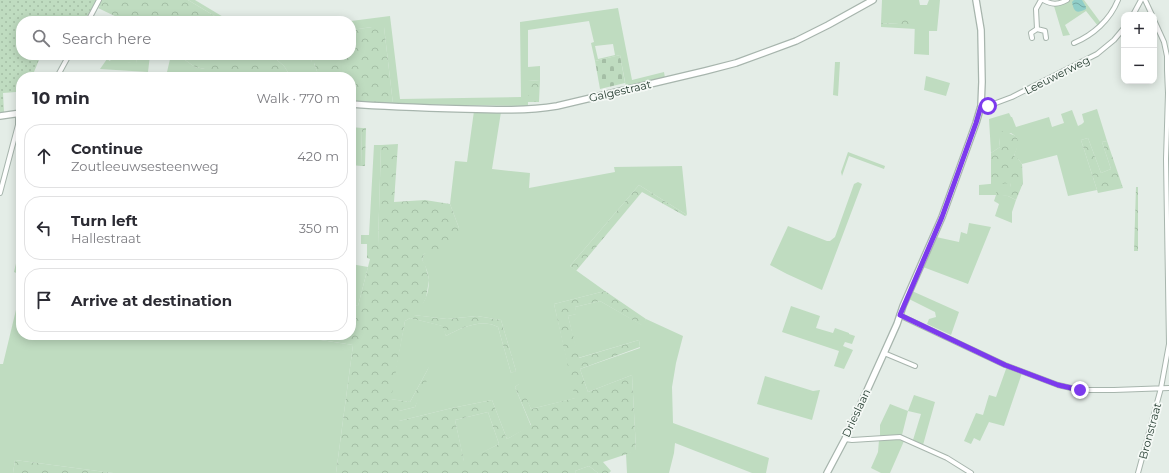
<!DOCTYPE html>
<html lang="en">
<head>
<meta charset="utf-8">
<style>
  :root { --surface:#fff; --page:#f2f2f3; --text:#2b2b33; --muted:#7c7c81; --line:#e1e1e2 }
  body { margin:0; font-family:Montserrat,sans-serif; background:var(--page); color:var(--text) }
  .controls { position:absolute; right:12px; top:12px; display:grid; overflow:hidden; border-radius:8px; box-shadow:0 2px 10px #0003 }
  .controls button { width:36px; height:36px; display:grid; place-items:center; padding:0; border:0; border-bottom:1px solid var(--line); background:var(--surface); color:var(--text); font:20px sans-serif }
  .stop { position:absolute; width:12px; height:12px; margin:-9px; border:3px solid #7c3aed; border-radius:50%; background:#fff }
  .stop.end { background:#7c3aed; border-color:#fff; box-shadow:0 1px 4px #0008 }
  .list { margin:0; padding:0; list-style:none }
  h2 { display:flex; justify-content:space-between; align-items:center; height:52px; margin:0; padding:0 16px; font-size:17px }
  h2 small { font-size:13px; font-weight:400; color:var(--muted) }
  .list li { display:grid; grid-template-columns:26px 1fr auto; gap:12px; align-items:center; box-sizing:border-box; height:64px; margin:0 8px 8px; padding:0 8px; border:1px solid var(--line); border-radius:16px }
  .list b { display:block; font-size:15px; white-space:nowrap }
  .list p { margin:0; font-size:13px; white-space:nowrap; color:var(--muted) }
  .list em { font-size:13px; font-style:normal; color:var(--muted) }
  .icon { flex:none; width:22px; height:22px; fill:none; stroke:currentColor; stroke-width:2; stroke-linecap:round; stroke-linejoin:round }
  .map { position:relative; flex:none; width:1169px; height:473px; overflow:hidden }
  .search { position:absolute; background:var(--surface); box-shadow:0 2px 10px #0003; left:16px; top:16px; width:340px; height:44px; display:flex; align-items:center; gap:10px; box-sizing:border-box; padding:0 14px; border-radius:16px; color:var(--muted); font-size:15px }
  .panel { position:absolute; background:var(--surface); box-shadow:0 2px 10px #0003; left:16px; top:72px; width:340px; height:268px; border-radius:16px }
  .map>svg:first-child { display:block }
  .grass { fill:#bfdcc0; fill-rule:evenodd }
  .forest { fill:url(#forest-crowns); fill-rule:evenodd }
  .cemetery { fill:url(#cemetery-stones) }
  .park { fill:url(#park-dots) }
  .water { fill:url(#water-waves) }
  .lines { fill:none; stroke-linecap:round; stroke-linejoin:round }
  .minor-casing { stroke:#a7b5ad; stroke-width:6 }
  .tertiary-casing { stroke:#a7b5ad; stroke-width:8 }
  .minor { stroke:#fff; stroke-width:4 }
  .tertiary { stroke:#fff; stroke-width:5.5 }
  .route { stroke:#7c3aed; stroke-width:5 }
  .labels { text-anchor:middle; stroke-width:3.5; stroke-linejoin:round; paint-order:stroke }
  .street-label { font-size:11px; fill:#253d31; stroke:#f5f9f6 }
</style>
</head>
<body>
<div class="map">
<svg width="1169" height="473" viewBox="0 0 1169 473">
  <defs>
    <pattern id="forest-crowns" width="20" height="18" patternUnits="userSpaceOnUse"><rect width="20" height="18" fill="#bfdcc0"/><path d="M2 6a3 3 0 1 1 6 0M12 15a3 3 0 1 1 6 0" fill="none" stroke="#a4bea5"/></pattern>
    <pattern id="cemetery-stones" width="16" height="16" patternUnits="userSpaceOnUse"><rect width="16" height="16" fill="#bfdcc0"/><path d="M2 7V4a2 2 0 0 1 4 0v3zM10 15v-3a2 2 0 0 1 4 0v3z" fill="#a4bea5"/></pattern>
    <pattern id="park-dots" width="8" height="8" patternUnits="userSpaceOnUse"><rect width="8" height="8" fill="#bfdcc0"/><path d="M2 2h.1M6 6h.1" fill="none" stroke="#a4bea5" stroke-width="1.8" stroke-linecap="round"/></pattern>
    <pattern id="water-waves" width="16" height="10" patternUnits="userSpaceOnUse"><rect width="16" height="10" fill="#90cec8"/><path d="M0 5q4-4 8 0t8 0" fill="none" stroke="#75a8a3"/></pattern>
  </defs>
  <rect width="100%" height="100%" fill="#e4ede7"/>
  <path class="grass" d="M 188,0 L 195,0 L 230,21 L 223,21 Z
    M 882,0 L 919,0 L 920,5 L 927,5 L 929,0 L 940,0 L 937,31 L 929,31 L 929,55 L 914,54 L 915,20 L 899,24 L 881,23 Z
    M 1070,0 L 1084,0 L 1101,23 L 1098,26 L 1086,11 L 1065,25 L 1070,35 L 1063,36 L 1054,6 L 1063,4 Z
    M 618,8 L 632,80 L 664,72 L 665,78 L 626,87 L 620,55 L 595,61 L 591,43 L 594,42 L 589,21 L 528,30 L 528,67 L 540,66 L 540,80 L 528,81 L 528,106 L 393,104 L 384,27 L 372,27 L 351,30 L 351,21 L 390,16 L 400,99 L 521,97 L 520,22 ZM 613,44 L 615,55 L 598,59 L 595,46 Z
    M 113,55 L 128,55 L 127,62 L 136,63 L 137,55 L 150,55 L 148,72 L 100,69 L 107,59 L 110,61 Z
    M 171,55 L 178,55 L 195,67 L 205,69 L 205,77 L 194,77 L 194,72 L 167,72 Z
    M 280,55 L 310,55 L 312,62 L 314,63 L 319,77 L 291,77 L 284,66 L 277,60 Z
    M 835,62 L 840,62 L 838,96 L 833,95 Z
    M 926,76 L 950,83 L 946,96 L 924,90 Z
    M 1097,109 L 1107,141 L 1102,142 L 1111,169 L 1101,173 L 1088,138 L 1081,140 L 1097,190 L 1068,196 L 1057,155 L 1022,164 L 1019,160 L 1014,157 C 1016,146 1023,140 1011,133 L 999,138 L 1000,147 L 991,153 L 989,119 L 1009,113 L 1011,117 L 1012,117 L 1016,127 L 1049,117 L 1052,127 L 1064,123 L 1061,114 L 1072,110 L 1078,126 L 1082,124 L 1084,122 L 1082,114 Z
    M 474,111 L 501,112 L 492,169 L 530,173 L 529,188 L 615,172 L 614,167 L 682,166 L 687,215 L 639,185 L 570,266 L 605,291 L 554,304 L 576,398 L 531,409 L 519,384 L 515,387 L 531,426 L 507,439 L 492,400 L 452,408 L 399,421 L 399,411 L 415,407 L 429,367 L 410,402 L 390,399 L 405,321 L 410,318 L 443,326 L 446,336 C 460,328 482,318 498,327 L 511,373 L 516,371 L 501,320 L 477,316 L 447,319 L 413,315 C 417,310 424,303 426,297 C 431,284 429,271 422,260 L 424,254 L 459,228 L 450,204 L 455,161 L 467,162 Z
    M 351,127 L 362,128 L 361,166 L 351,165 Z
    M 374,145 L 381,145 L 378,244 L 361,244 L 361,235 L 369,235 Z
    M 848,152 L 885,166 L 884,169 L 849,156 L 842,176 L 841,172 Z
    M 858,182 L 862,184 L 822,290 L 787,274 L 770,265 L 788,226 L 827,241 L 830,241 L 835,237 L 854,184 Z
    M 1010,182 L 1011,187 L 996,194 L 1008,196 L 1016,200 L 1012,212 L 1012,223 L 995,216 L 999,204 L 994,201 L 996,195 L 979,195 L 979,185 Z
    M 969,223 L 991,227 L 968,284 L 923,267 L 936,237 L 959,242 L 961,232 L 967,234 Z
    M 21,242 L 21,275 L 14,272 Z
    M 351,264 L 368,267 L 358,306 L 351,305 Z
    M 21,289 L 21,335 L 57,335 L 56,338 L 60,339 L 60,335 L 289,335 L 353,345 L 336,473 L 113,473 L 15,460 L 13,473 L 0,473 L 0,364 L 3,364 Z
    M 912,291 L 959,312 L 951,335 L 927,324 L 929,319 L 936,317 L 935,312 L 909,299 Z
    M 600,301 L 642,325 L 646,319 L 683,336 L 676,363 L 672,387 L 673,423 L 769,458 L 766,473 L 752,473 L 675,443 L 674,453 L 669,473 L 627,473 L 626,454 L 636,450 L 632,375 L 588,392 L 580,369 L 640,348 L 639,340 L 578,358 L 568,316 L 576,314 L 575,307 Z
    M 791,306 L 820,316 L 816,328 L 833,333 L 835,328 L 849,333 L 849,334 L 855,336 L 852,344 L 845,342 L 843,346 L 853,350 L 844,369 L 834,366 L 839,351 L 782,332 Z
    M 1008,368 L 1022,373 L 1004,426 L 989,422 L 980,441 L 974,438 L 971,444 L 964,441 L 976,413 L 983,415 L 989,395 L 996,397 L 1006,369 Z
    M 765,376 L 813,391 L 820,390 L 812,420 L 757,404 Z
    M 914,395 L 935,402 L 923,445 L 913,440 L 921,414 L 908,411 L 902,435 L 880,436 L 880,425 L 890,404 L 908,411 Z
    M 488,412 L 499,444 L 464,462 L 455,420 Z
    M 895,439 L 904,441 L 890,473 L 881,473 L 871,468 L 878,452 L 879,440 Z
    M 589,466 L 598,473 L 576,473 L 575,471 Z"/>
  <path class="forest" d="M 84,0 L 188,0 L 223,21 L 122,21 L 121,19 L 98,8 L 100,6 L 95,3 L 84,21 L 71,21 Z
    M 899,20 L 916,20 L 916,29 L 881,27 L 881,23 L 898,24 Z
    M 372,27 L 384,27 L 393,104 L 351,101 L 351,77 L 319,77 L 314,63 L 312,63 L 310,55 L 351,55 L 351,30 Z
    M 128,55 L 137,55 L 136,64 L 126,62 Z
    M 178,55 L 280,55 L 277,60 L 284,66 L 291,77 L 213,77 L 213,76 L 205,76 L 205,69 L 195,67 Z
    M 540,80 L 539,102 L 528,102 L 528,81 Z
    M 362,128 L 366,128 L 365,166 L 361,166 Z
    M 1003,131 L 1016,136 L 1019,143 L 1014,156 L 1019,160 L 1022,164 L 1023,183 L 1016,200 L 1008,196 L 996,195 L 997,187 L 1011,187 L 1010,183 L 991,185 L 991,153 L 1000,147 L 999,138 L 1001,132 Z
    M 1088,138 L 1101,173 L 1111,169 L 1102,142 L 1107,141 L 1123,188 L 1098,193 L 1081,140 Z
    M 398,144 L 394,202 L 425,200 L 450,204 L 459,228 L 456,243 L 424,254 L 422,260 L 425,264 L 429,280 L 426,298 L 419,311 L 414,315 L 447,319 L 477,316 L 501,320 L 516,371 L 511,373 L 498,327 C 482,318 460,328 446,336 L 442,326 L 410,318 L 405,321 L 391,399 L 410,402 L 429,367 L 432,369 L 415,407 L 399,411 L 399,421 L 452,408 L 492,400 L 507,439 L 531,425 L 515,387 L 520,383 L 531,409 L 575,398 L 554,304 L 605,291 L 646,319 L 643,326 L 600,301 L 575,307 L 577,314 L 568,316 L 579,358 L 639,340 L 640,347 L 580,369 L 588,392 L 632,375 L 636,451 L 603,462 L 611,471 L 609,473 L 598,473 L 589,466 L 575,471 L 576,473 L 336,473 L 353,345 L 289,335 L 351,335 L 351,305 L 358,306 L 370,259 L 367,258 L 367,244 L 378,244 L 381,145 ZM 488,412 L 499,444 L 464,461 L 455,420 Z
    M 639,185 L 687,215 L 685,216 L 642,192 L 576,271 L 570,266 Z
    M 1136,187 L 1138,187 L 1138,251 L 1134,251 Z
    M 15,460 L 113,473 L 13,473 Z"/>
  <path class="cemetery" d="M 620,55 L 625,83 L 600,89 L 595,61 Z"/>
  <path class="park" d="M 0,0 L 96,0 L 84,21 L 21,21 L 21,55 L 41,55 L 34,72 L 37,77 L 21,77 L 21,109 L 17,110 L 16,92 L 3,93 L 4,112 L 0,113 Z"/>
  <path class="water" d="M 1074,0 L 1082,0 L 1086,7 L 1086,9 C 1076,14 1074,12 1072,2 Z"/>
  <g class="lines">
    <g class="minor-casing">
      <path id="minor" d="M 1043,0 C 1052,5 1058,5 1067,0
        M 1145,0 L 1152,15
        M 1133,15 L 1141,0
        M 88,21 L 99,0
        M 1037,29 L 1036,9 L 1041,0
        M 1032,38 L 1031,33 L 1037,29 L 1045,31 L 1046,38
        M 1074,43 C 1093,35 1110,20 1118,0
        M 57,77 L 69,55
        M 981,106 L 988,106 L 1012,97 L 1097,54 L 1114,40 L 1124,28
        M 0,193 L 18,125 L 18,114
        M 899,315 L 1005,365 L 1058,385 L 1080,390 L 1114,390 L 1169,388
        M 884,353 L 915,366
        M 845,439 L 852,440 L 900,437 L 947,458 L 971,473
        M 1138,473 L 1161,388 L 1169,344 L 1166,159 L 1168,93 L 1167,70 L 1167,56 L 1164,42 L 1154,20"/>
    </g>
    <g class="tertiary-casing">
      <path id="tertiary" d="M 351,104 C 389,107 427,108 465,109 C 496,110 527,111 557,106 L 705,71 L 736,63 L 796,41 L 828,25 L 873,0
        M 0,116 L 21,113
        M 827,473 L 845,439 L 884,353 L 897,324 L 903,306 L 942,217 L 976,123 L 981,106 L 982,82 L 981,30 L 976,0"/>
    </g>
    <use href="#minor" class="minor"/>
    <use href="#tertiary" class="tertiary"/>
  </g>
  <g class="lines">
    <path class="route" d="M 988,106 L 981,106 L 976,123 L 942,217 L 900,315 L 1005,365 L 1058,385 L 1080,390"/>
  </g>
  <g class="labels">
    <g class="street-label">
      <text transform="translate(1057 75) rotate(-27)" y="4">Leeuwerweg</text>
      <text transform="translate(620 91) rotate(-13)" y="4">Galgestraat</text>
      <text transform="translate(856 413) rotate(-65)" y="4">Drieslaan</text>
      <text transform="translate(1150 431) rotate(-75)" y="4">Bronstraat</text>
    </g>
  </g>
</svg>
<div class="controls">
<button>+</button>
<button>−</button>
</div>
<div class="stop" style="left:988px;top:106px"></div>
<div class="stop end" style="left:1080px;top:390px"></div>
<div class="search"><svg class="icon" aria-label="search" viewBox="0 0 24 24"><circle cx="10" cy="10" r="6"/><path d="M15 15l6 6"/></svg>Search here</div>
<section class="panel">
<h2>10 min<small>Walk · 770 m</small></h2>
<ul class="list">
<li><svg class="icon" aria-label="ahead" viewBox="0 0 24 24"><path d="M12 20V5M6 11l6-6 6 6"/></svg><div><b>Continue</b><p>Zoutleeuwsesteenweg</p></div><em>420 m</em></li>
<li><svg class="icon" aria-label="left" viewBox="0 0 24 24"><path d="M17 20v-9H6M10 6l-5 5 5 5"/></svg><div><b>Turn left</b><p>Hallestraat</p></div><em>350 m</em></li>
<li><svg class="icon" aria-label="arrive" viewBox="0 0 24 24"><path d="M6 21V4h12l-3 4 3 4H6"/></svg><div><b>Arrive at destination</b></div></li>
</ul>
</section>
</div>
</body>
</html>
